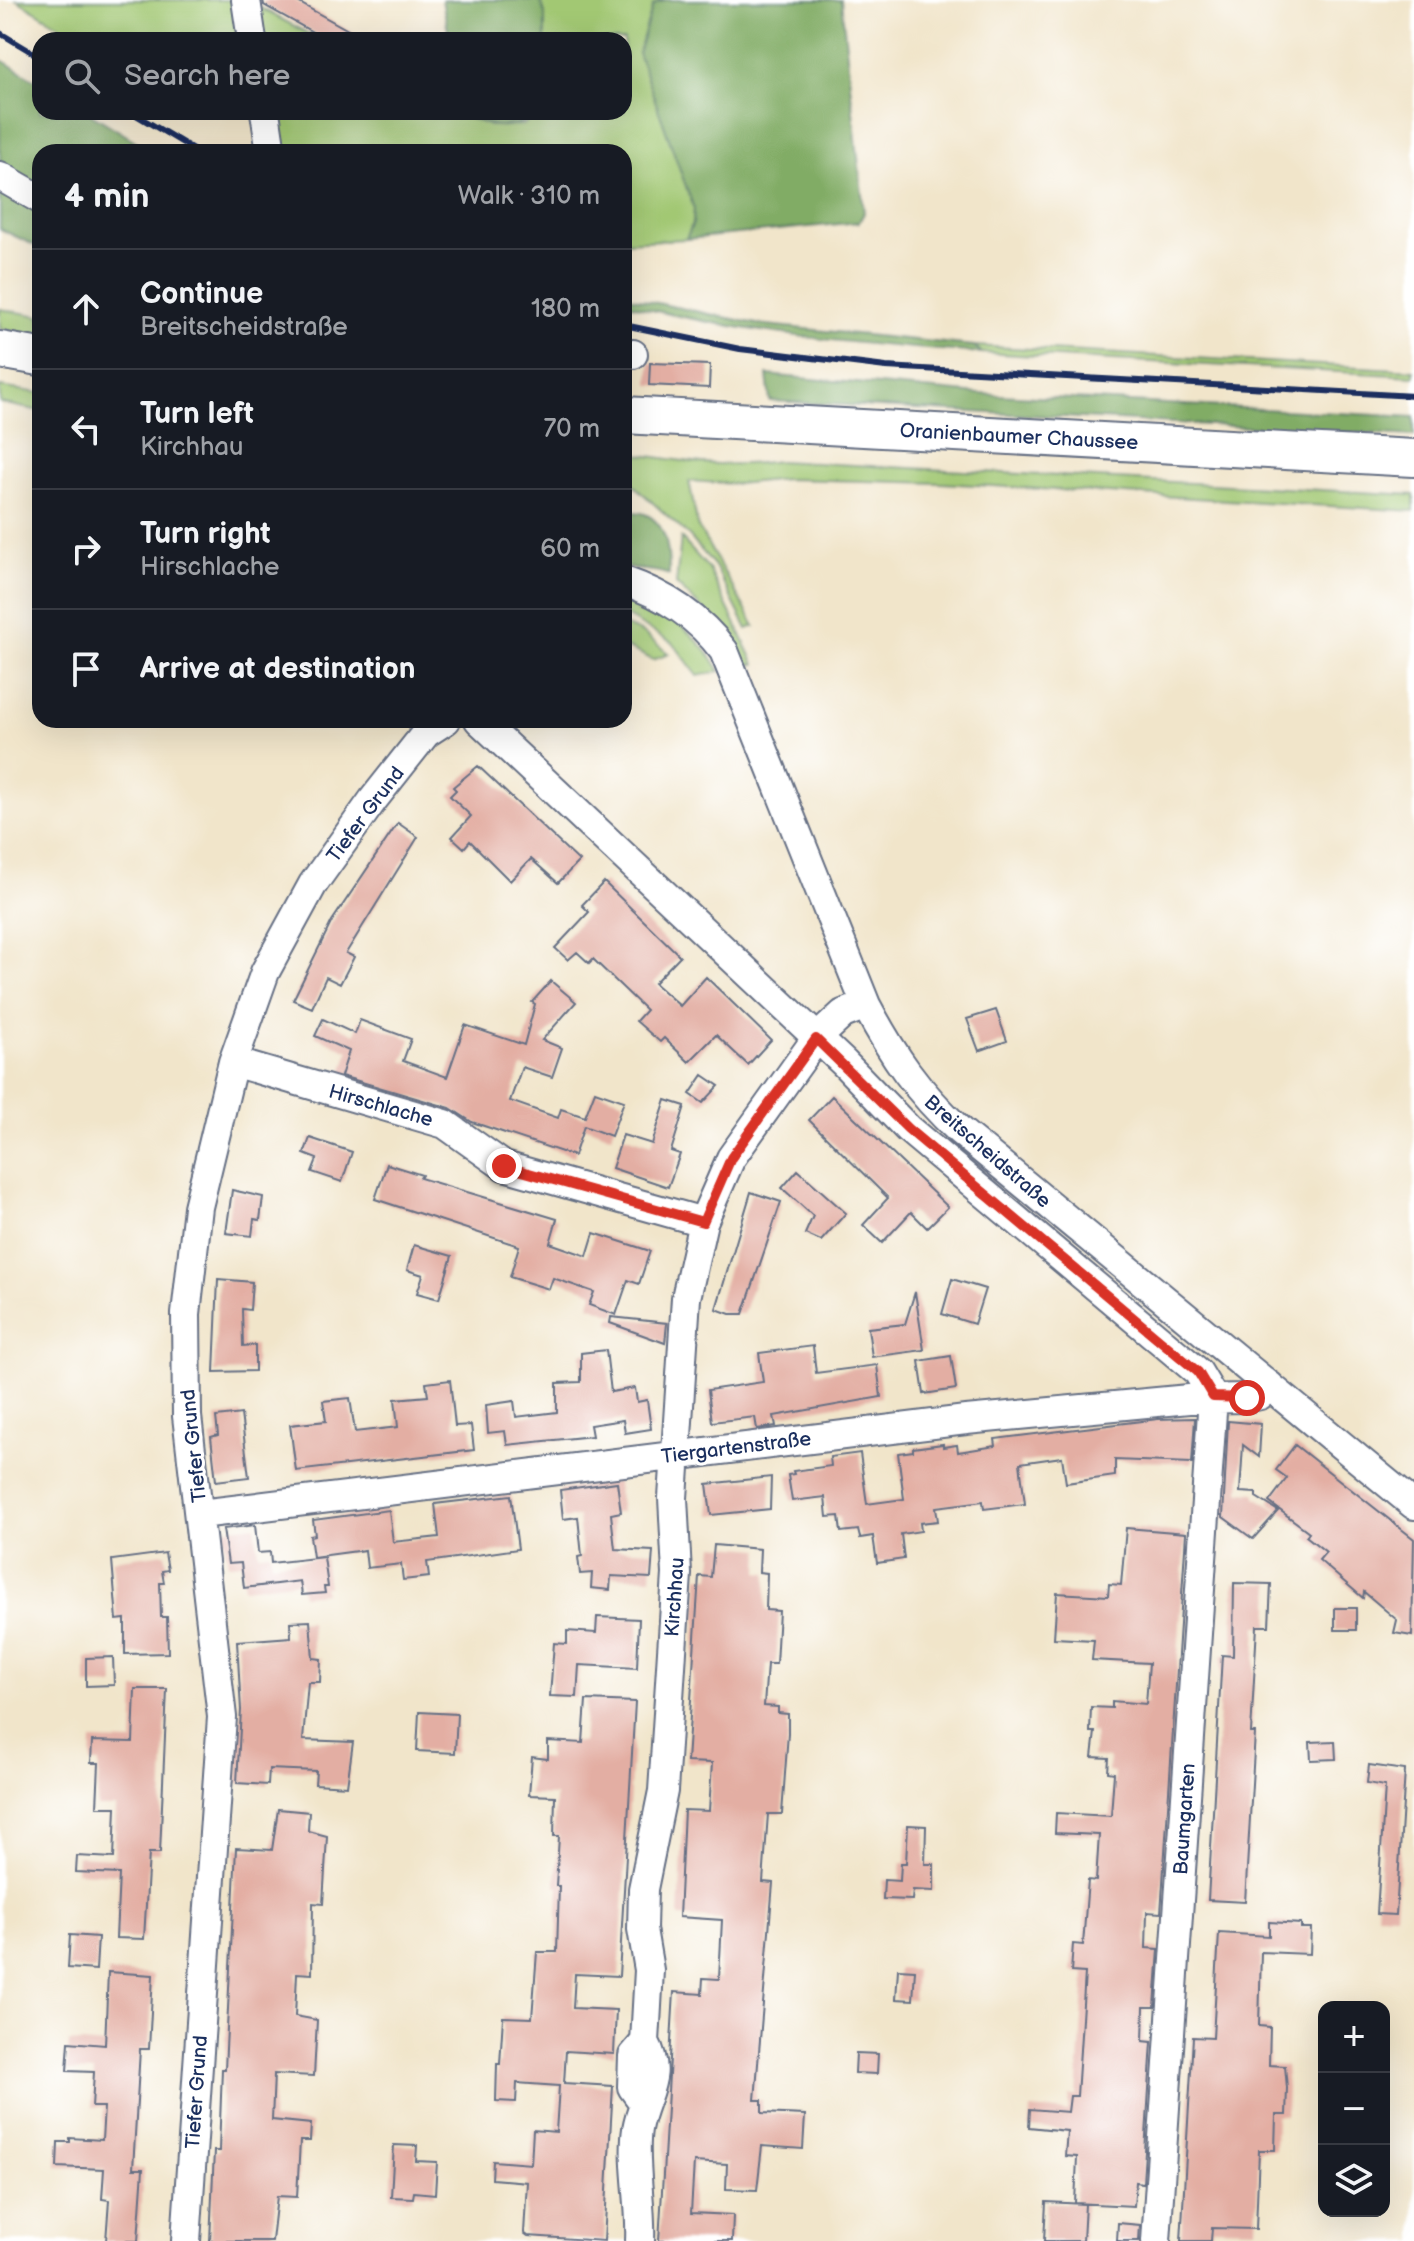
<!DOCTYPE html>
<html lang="en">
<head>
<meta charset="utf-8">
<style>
  :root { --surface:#171b24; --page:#20242c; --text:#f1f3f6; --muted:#9ea1a6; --line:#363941 }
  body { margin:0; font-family:"Balsamiq Sans",sans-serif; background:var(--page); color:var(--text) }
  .controls { position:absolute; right:24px; bottom:24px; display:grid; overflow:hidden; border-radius:16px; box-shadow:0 8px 32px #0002 }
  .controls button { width:72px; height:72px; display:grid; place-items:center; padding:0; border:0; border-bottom:2px solid var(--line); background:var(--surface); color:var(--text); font:40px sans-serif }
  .stop { position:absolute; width:24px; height:24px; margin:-18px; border:6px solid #d93025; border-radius:50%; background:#fff }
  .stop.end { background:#d93025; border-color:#fff; box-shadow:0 2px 8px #0008 }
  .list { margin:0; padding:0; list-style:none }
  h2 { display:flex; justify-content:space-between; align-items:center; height:104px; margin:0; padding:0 32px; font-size:34px }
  h2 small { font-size:26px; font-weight:400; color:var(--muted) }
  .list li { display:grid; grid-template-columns:52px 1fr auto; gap:24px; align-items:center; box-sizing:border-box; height:120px; padding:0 32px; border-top:2px solid var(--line) }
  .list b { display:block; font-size:30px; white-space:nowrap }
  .list p { margin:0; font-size:26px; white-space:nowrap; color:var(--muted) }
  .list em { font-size:26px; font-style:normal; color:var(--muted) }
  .icon { flex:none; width:44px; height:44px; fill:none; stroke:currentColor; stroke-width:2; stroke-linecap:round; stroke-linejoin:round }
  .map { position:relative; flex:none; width:1414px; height:2241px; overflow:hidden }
  .search { position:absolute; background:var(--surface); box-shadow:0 8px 32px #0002; left:32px; top:32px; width:600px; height:88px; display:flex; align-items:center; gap:20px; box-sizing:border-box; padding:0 28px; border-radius:24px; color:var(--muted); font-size:30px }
  .panel { position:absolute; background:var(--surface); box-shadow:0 8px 32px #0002; left:32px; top:144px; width:600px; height:584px; border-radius:24px }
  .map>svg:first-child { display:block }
  .green { fill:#a2c873; stroke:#5e7c68; stroke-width:2 }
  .forest { fill:#81ac65; stroke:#4e6e62; stroke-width:2 }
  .building { fill:#e3aea3 }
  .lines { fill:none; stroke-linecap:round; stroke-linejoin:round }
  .minor-casing { stroke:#666f84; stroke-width:32 }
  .major-casing { stroke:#666f84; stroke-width:40 }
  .minor { stroke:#fff; stroke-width:28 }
  .major { stroke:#fff; stroke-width:36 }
  .rail { stroke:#1b2f5e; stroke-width:6 }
  .route { stroke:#d93025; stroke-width:10 }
  .labels { text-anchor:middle; stroke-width:6; stroke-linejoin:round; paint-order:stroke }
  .street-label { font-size:20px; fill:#1b2f5e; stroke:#fff }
</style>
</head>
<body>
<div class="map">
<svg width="1414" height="2241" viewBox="0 0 1414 2241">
  <rect width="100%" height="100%" fill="#fff"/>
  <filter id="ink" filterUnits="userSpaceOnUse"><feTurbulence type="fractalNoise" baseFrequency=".0125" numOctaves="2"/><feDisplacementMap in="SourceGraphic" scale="16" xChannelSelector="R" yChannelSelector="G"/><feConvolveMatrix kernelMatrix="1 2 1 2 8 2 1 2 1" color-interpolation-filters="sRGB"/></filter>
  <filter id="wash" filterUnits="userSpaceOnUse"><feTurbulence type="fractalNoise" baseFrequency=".006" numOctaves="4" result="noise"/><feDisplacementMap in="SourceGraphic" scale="32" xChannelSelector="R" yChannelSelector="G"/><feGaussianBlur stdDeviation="1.8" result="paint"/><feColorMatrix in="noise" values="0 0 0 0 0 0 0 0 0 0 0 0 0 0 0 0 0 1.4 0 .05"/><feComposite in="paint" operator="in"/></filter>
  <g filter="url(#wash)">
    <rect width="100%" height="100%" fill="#f1e5ca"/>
    <path class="green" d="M 17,0 L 236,0 L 242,40 L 84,40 Z
      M 540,0 L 665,0 L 653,5 L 694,209 L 693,223 L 686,239 L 624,242 L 624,152 L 279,152 L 272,112 L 454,112 L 490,126 L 523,125 L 538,112 L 624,112 L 624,40 L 545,40 L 545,14 Z
      M 255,5 L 320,40 L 260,40 Z
      M 0,309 L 40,316 L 40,336 L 0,329 Z
      M 974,346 L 1414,370 L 1414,376 L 982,353 Z
      M 0,387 L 40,393 L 40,411 L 0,403 Z
      M 624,452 C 678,461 725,469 779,461 L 1414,495 L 1414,511 L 941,483 L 786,479 L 736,484 L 689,481 L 698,527 L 755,626 L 747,629 L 715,566 L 689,536 L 626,478 Z
      M 681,538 L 709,569 L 755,664 L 743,665 L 720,626 L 676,584 Z
      M 624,593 C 663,608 699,634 720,671 L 698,676 L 673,643 L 624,615 Z
      M 624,625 L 643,633 L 669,654 L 653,660 L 624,646 Z"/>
    <path class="forest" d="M 442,0 L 540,0 L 545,14 L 545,40 L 450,40 Z
      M 665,0 L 841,0 L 864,213 L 859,222 L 686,239 L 693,223 L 694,209 L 638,53 L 653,5 Z
      M 0,59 L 40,83 L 40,112 L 88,112 L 153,152 L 40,152 L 40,248 L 0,229 Z
      M 454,112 L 538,112 C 509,137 486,124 454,112 Z
      M 624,296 L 757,324 L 974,346 L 982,353 C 862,345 741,334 624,303 Z
      M 767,375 L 980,394 L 1414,417 L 1414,436 L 770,401 Z
      M 624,510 C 631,514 635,511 642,513 C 668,521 669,553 669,575 C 653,568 640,572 624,566 Z"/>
    <g id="blocks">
      <path class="building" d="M 263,0 L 294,0 L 366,40 L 327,40 L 264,5 Z
        M 650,363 L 710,365 L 709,388 L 649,385 Z
        M 478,766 L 579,861 L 558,883 L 531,859 L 510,881 L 470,841 L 464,848 L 452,837 L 471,816 L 450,796 L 456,790 L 453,787 Z
        M 398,823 L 418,837 L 346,953 L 354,957 L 340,984 L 326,977 L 312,1008 L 293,1000 L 332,921 Z
        M 604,882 L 680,956 L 654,983 L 680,1006 L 706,977 L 771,1040 L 748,1065 L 716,1035 L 689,1062 L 664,1038 L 660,1042 L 636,1021 L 646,1010 L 593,959 L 589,963 L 577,952 L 568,960 L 555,948 L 589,912 L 582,905 Z
        M 551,981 L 576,1002 L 542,1040 L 562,1048 L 552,1077 L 522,1067 L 510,1101 L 558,1118 L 561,1109 L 585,1117 L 595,1091 L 624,1101 L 611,1136 L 584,1126 L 574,1156 L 472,1122 L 450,1108 L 341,1076 L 349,1051 L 315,1036 L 323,1019 L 355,1034 L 360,1020 L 411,1039 L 403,1061 L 447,1077 L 465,1025 L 524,1045 L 535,1004 L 532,1002 Z
        M 996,1010 L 1007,1041 L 979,1051 L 967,1019 Z
        M 703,1075 L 719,1086 L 703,1103 L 690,1094 Z
        M 832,1096 L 948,1207 L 927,1228 L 911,1212 L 882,1243 L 863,1225 L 888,1198 L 809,1120 Z
        M 666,1100 L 685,1106 L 671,1151 L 680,1154 L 668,1187 L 612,1168 L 623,1135 L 652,1144 Z
        M 310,1138 L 352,1152 L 342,1182 L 312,1172 L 317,1159 L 304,1154 Z
        M 387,1164 L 422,1175 L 420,1178 L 557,1219 L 550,1243 L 587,1256 L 594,1233 L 650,1251 L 639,1284 L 628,1280 L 616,1315 L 589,1305 L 594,1292 L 553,1278 L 549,1289 L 510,1277 L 519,1246 L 375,1199 Z
        M 798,1170 L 846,1213 L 821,1241 L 805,1234 L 813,1216 L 782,1188 Z
        M 232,1190 L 263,1197 L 260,1220 L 254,1219 L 252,1236 L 226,1233 Z
        M 751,1192 L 781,1202 L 743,1314 L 730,1314 L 716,1309 Z
        M 414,1245 L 452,1256 L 439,1299 L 417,1293 L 423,1275 L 407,1270 Z
        M 218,1279 L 252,1282 L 250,1310 L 242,1309 L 243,1346 L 255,1345 L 255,1371 L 214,1372 Z
        M 952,1279 L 985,1289 L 974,1324 L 942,1314 Z
        M 915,1292 L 924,1350 L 872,1357 L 868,1328 L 905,1324 Z
        M 611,1317 L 667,1323 L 665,1343 L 610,1323 Z
        M 813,1346 L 816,1373 L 877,1365 L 881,1397 L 774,1416 L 776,1426 L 757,1429 L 755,1417 L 712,1422 L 708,1390 L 763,1382 L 759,1353 Z
        M 606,1350 L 611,1392 L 635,1388 L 637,1402 L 647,1400 L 651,1429 L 625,1433 L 623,1420 L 590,1425 L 592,1436 L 507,1445 L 505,1431 L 488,1433 L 486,1405 L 514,1401 L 516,1417 L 557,1412 L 557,1383 L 581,1382 L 581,1353 Z
        M 951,1356 L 956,1389 L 924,1394 L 919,1361 Z
        M 450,1380 L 455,1426 L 471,1425 L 474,1450 L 296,1471 L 290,1425 L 326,1421 L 323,1401 L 350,1398 L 355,1432 L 398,1427 L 395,1399 L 428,1396 L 426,1383 Z
        M 241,1414 L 249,1477 L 216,1481 L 211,1437 L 218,1435 L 216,1417 Z
        M 1195,1418 L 1192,1463 L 1115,1460 L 1115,1476 L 1066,1483 L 1062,1457 L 1020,1463 L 1025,1504 L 984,1509 L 983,1501 L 936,1507 L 938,1521 L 920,1523 L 921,1531 L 901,1534 L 904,1559 L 877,1563 L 873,1536 L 860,1538 L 858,1530 L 841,1532 L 839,1516 L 827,1517 L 825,1497 L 792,1501 L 788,1475 L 794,1474 L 793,1471 L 831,1466 L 830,1457 L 860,1453 L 867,1504 L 904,1499 L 898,1453 L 913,1451 L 913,1448 L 943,1444 L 943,1447 L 957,1445 L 958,1452 L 996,1446 L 995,1439 L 1158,1419 Z
        M 1228,1421 L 1261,1424 L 1259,1457 L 1243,1445 L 1240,1492 L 1256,1493 L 1256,1497 L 1278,1511 L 1253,1539 L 1223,1517 Z
        M 1295,1445 L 1414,1539 L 1412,1636 L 1394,1633 L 1397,1620 L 1364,1592 L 1363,1598 L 1319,1560 L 1326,1552 L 1306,1536 L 1309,1532 L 1269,1502 L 1287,1478 L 1276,1470 Z
        M 771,1477 L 770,1509 L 711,1515 L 707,1484 Z
        M 617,1482 L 621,1512 L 611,1514 L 615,1549 L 653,1551 L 651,1578 L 611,1576 L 610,1590 L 591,1588 L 592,1573 L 580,1574 L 578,1557 L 582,1556 L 578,1517 L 563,1519 L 560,1490 Z
        M 511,1495 L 518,1549 L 427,1562 L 429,1577 L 403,1580 L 401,1564 L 367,1568 L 365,1550 L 313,1557 L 310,1536 L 315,1535 L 313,1520 L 389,1510 L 393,1542 L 439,1537 L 435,1504 Z
        M 255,1525 L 258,1553 L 270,1552 L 271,1563 L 324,1557 L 328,1587 L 324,1587 L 325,1593 L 302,1595 L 300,1581 L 244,1588 L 241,1563 L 228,1564 L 223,1529 Z
        M 1126,1528 L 1186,1533 L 1161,1913 L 1147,1912 L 1146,1948 L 1159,1949 L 1155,2007 L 1144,2007 L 1143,2041 L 1152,2042 L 1143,2183 L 1136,2182 L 1134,2206 L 1075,2203 L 1077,2157 L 1065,2156 L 1067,2131 L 1029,2127 L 1030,2109 L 1068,2112 L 1070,2096 L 1077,2096 L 1085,1973 L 1071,1972 L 1073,1944 L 1083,1945 L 1088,1880 L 1096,1881 L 1099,1835 L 1055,1833 L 1056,1813 L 1111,1816 L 1114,1773 L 1108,1772 L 1109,1758 L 1092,1757 L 1095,1732 L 1090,1732 L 1091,1707 L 1112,1708 L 1112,1701 L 1146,1704 L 1149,1663 L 1092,1660 L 1094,1640 L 1054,1638 L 1057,1593 L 1108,1596 L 1109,1584 L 1121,1585 Z
        M 714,1545 L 760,1549 L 759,1572 L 767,1573 L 766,1610 L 779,1611 L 776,1664 L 767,1664 L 764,1706 L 778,1707 L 778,1713 L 788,1714 L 788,1733 L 782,1814 L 768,1814 L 763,1882 L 773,1883 L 755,2100 L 762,2100 L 762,2113 L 805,2115 L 803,2149 L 762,2146 L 757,2190 L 726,2189 L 727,2164 L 694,2162 L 691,2213 L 733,2215 L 732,2241 L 659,2241 L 674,1992 L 702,1994 L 703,1978 L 719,1979 L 722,1920 L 679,1917 L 684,1810 L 709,1811 L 712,1763 L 687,1762 L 699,1576 L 711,1577 Z
        M 165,1553 L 168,1570 L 162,1571 L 164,1583 L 160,1583 L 161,1617 L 167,1617 L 168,1653 L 125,1654 L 125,1619 L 117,1620 L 112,1560 Z
        M 1234,1583 L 1271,1584 L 1269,1626 L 1257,1626 L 1251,1733 L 1255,1733 L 1245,1902 L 1208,1900 L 1222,1655 L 1233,1656 Z
        M 1335,1608 L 1356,1608 L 1356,1630 L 1335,1630 Z
        M 597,1617 L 639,1619 L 637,1668 L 579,1665 L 577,1697 L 550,1696 L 554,1643 L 567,1644 L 567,1631 L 596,1633 Z
        M 310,1621 L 313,1658 L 321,1659 L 320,1682 L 308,1682 L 303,1740 L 353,1742 L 347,1786 L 315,1784 L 316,1771 L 269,1769 L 268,1785 L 237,1783 L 241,1710 L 237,1641 L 291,1637 L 290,1622 Z
        M 113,1657 L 114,1685 L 86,1686 L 86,1658 Z
        M 135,1689 L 167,1689 L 160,1853 L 149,1853 L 144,1939 L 116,1938 L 119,1874 L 76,1872 L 77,1856 L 114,1858 L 116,1807 L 97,1807 L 99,1763 L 91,1763 L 92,1741 L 133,1742 Z
        M 586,1700 L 635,1702 L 619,1976 L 575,1974 L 573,2008 L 616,2010 L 614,2054 L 566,2051 L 564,2083 L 613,2086 L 604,2241 L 528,2236 L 524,2233 L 527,2182 L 492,2179 L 493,2161 L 531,2164 L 533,2130 L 556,2132 L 559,2086 L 517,2083 L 516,2102 L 496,2101 L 497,2064 L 500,2064 L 503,2017 L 532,2018 L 537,1952 L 557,1952 L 559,1886 L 556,1886 L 559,1836 L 554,1836 L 555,1796 L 529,1795 L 532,1757 L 548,1759 L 548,1741 L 583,1743 Z
        M 419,1712 L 457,1714 L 455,1753 L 417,1751 Z
        M 1335,1741 L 1336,1759 L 1311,1760 L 1310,1742 Z
        M 1369,1765 L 1405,1770 L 1396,1915 L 1377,1914 L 1385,1786 L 1367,1783 Z
        M 278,1809 L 309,1812 L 308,1831 L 327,1836 L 323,1904 L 313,1903 L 312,1974 L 297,1973 L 295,2016 L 317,2020 L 314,2076 L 274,2074 L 272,2120 L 311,2124 L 310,2141 L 300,2141 L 297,2197 L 277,2196 L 272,2241 L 210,2241 L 214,2151 L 219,2151 L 222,2069 L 225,2069 L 236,1848 L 272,1850 Z
        M 908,1825 L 926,1826 L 925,1864 L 934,1864 L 934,1891 L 913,1890 L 912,1900 L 883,1899 L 884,1880 L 900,1881 L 901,1863 L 906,1863 Z
        M 1269,1922 L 1301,1924 L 1301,1928 L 1311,1928 L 1310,1954 L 1261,1952 L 1259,2026 L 1270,2027 L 1269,2065 L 1285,2066 L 1287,2088 L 1286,2115 L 1276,2115 L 1275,2150 L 1259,2150 L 1256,2229 L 1212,2228 L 1211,2241 L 1181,2241 L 1193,2037 L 1213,2038 L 1219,1933 L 1269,1936 Z
        M 70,1935 L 98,1937 L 96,1970 L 68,1968 Z
        M 898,1969 L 915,1970 L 913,2000 L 896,1999 Z
        M 108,1972 L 153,1975 L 149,2049 L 140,2049 L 133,2169 L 143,2169 L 138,2241 L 106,2241 L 109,2200 L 102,2199 L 104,2169 L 57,2167 L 58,2142 L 70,2142 L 70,2138 L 102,2140 L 104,2107 L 92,2107 L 94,2072 L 67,2071 L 69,2042 L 105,2045 Z
        M 856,2053 L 878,2054 L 877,2074 L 855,2073 Z
        M 394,2145 L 417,2146 L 416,2161 L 437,2162 L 435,2194 L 414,2192 L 413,2198 L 391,2197 Z
        M 1046,2202 L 1085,2204 L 1083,2241 L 1044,2241 Z
        M 1118,2223 L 1140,2225 L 1139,2241 L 1117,2241 Z"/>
    </g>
  </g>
  <g filter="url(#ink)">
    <use href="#blocks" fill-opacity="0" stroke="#666f84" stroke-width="2"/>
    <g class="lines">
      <g class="minor-casing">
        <path id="minor" d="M 246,0 L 252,40
          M 265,112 L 271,152
          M 0,176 L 40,199
          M 624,354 L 633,354
          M 624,581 C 665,595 698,616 724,651 L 866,1005 C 893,1056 917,1091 960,1131 L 1414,1505
          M 479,720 L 844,1063 L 908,1129 L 1198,1372 L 1213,1397 L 1156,2241
          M 233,1062 L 445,1124 L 504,1166 L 703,1222
          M 200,1514 L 966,1420 L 1189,1399 L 1247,1398 L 1260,1395 L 1270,1386
          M 643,2102 L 632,2087 L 633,2056 L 645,2042 L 649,1970 L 642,1929 L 643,1889 L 663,1791 L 677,1574 L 673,1498 L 686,1298 L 703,1222 L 731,1158 L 816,1039 L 843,1014 L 866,1005
          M 186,2241 L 222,1717 L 187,1416 L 186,1314 L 198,1207 L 233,1062 L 265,972 L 313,884 L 373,800 L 426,733 L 446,720
          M 640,2241 C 642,2205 632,2162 637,2129 C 643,2094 664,2077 645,2042"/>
      </g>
      <g class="major-casing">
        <path id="major" d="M 0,350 L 40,357
          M 624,415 L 1414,458"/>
      </g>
      <use href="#minor" class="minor"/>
      <use href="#major" class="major"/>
      <path class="rail" d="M 0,33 L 40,57
        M 131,112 L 198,152
        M 624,325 L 740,349 L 886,367 L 1414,396"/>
    </g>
  </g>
  <g class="lines" filter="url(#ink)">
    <path class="route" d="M 504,1166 L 703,1222 L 731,1158 L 816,1039 L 908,1129 L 1198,1372 L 1213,1397 L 1247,1398"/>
  </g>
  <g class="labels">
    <g class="street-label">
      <text transform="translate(1019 436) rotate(3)" y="7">Oranienbaumer Chaussee</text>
      <text transform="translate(365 814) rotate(-53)" y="7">Tiefer Grund</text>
      <text transform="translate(381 1105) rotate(16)" y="7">Hirschlache</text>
      <text transform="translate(988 1151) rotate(41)" y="7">Breitscheidstraße</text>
      <text transform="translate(193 1446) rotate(-96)" y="7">Tiefer Grund</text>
      <text transform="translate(736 1447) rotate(-7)" y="7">Tiergartenstraße</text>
      <text transform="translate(674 1597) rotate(-86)" y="7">Kirchhau</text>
      <text transform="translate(1184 1819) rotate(-86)" y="7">Baumgarten</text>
      <text transform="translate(196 2092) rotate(-86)" y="7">Tiefer Grund</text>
    </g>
  </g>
</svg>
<div class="controls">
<button>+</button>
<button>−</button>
<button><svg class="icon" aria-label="layers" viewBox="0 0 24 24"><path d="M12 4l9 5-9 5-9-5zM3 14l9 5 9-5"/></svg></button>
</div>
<div class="stop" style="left:1247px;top:1398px"></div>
<div class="stop end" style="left:504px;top:1166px"></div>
<div class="search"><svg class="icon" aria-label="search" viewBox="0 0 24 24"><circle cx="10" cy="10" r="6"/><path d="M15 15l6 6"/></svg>Search here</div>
<section class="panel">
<h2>4 min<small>Walk · 310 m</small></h2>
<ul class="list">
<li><svg class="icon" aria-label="ahead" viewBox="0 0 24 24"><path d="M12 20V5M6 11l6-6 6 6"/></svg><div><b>Continue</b><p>Breitscheidstraße</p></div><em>180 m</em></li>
<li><svg class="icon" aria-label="left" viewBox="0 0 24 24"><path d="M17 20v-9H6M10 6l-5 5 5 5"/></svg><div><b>Turn left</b><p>Kirchhau</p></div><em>70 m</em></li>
<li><svg class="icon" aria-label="right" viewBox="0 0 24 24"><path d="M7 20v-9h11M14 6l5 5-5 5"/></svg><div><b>Turn right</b><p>Hirschlache</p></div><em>60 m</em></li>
<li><svg class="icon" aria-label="arrive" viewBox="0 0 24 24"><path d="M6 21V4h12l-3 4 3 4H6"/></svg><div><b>Arrive at destination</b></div></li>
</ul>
</section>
</div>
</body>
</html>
